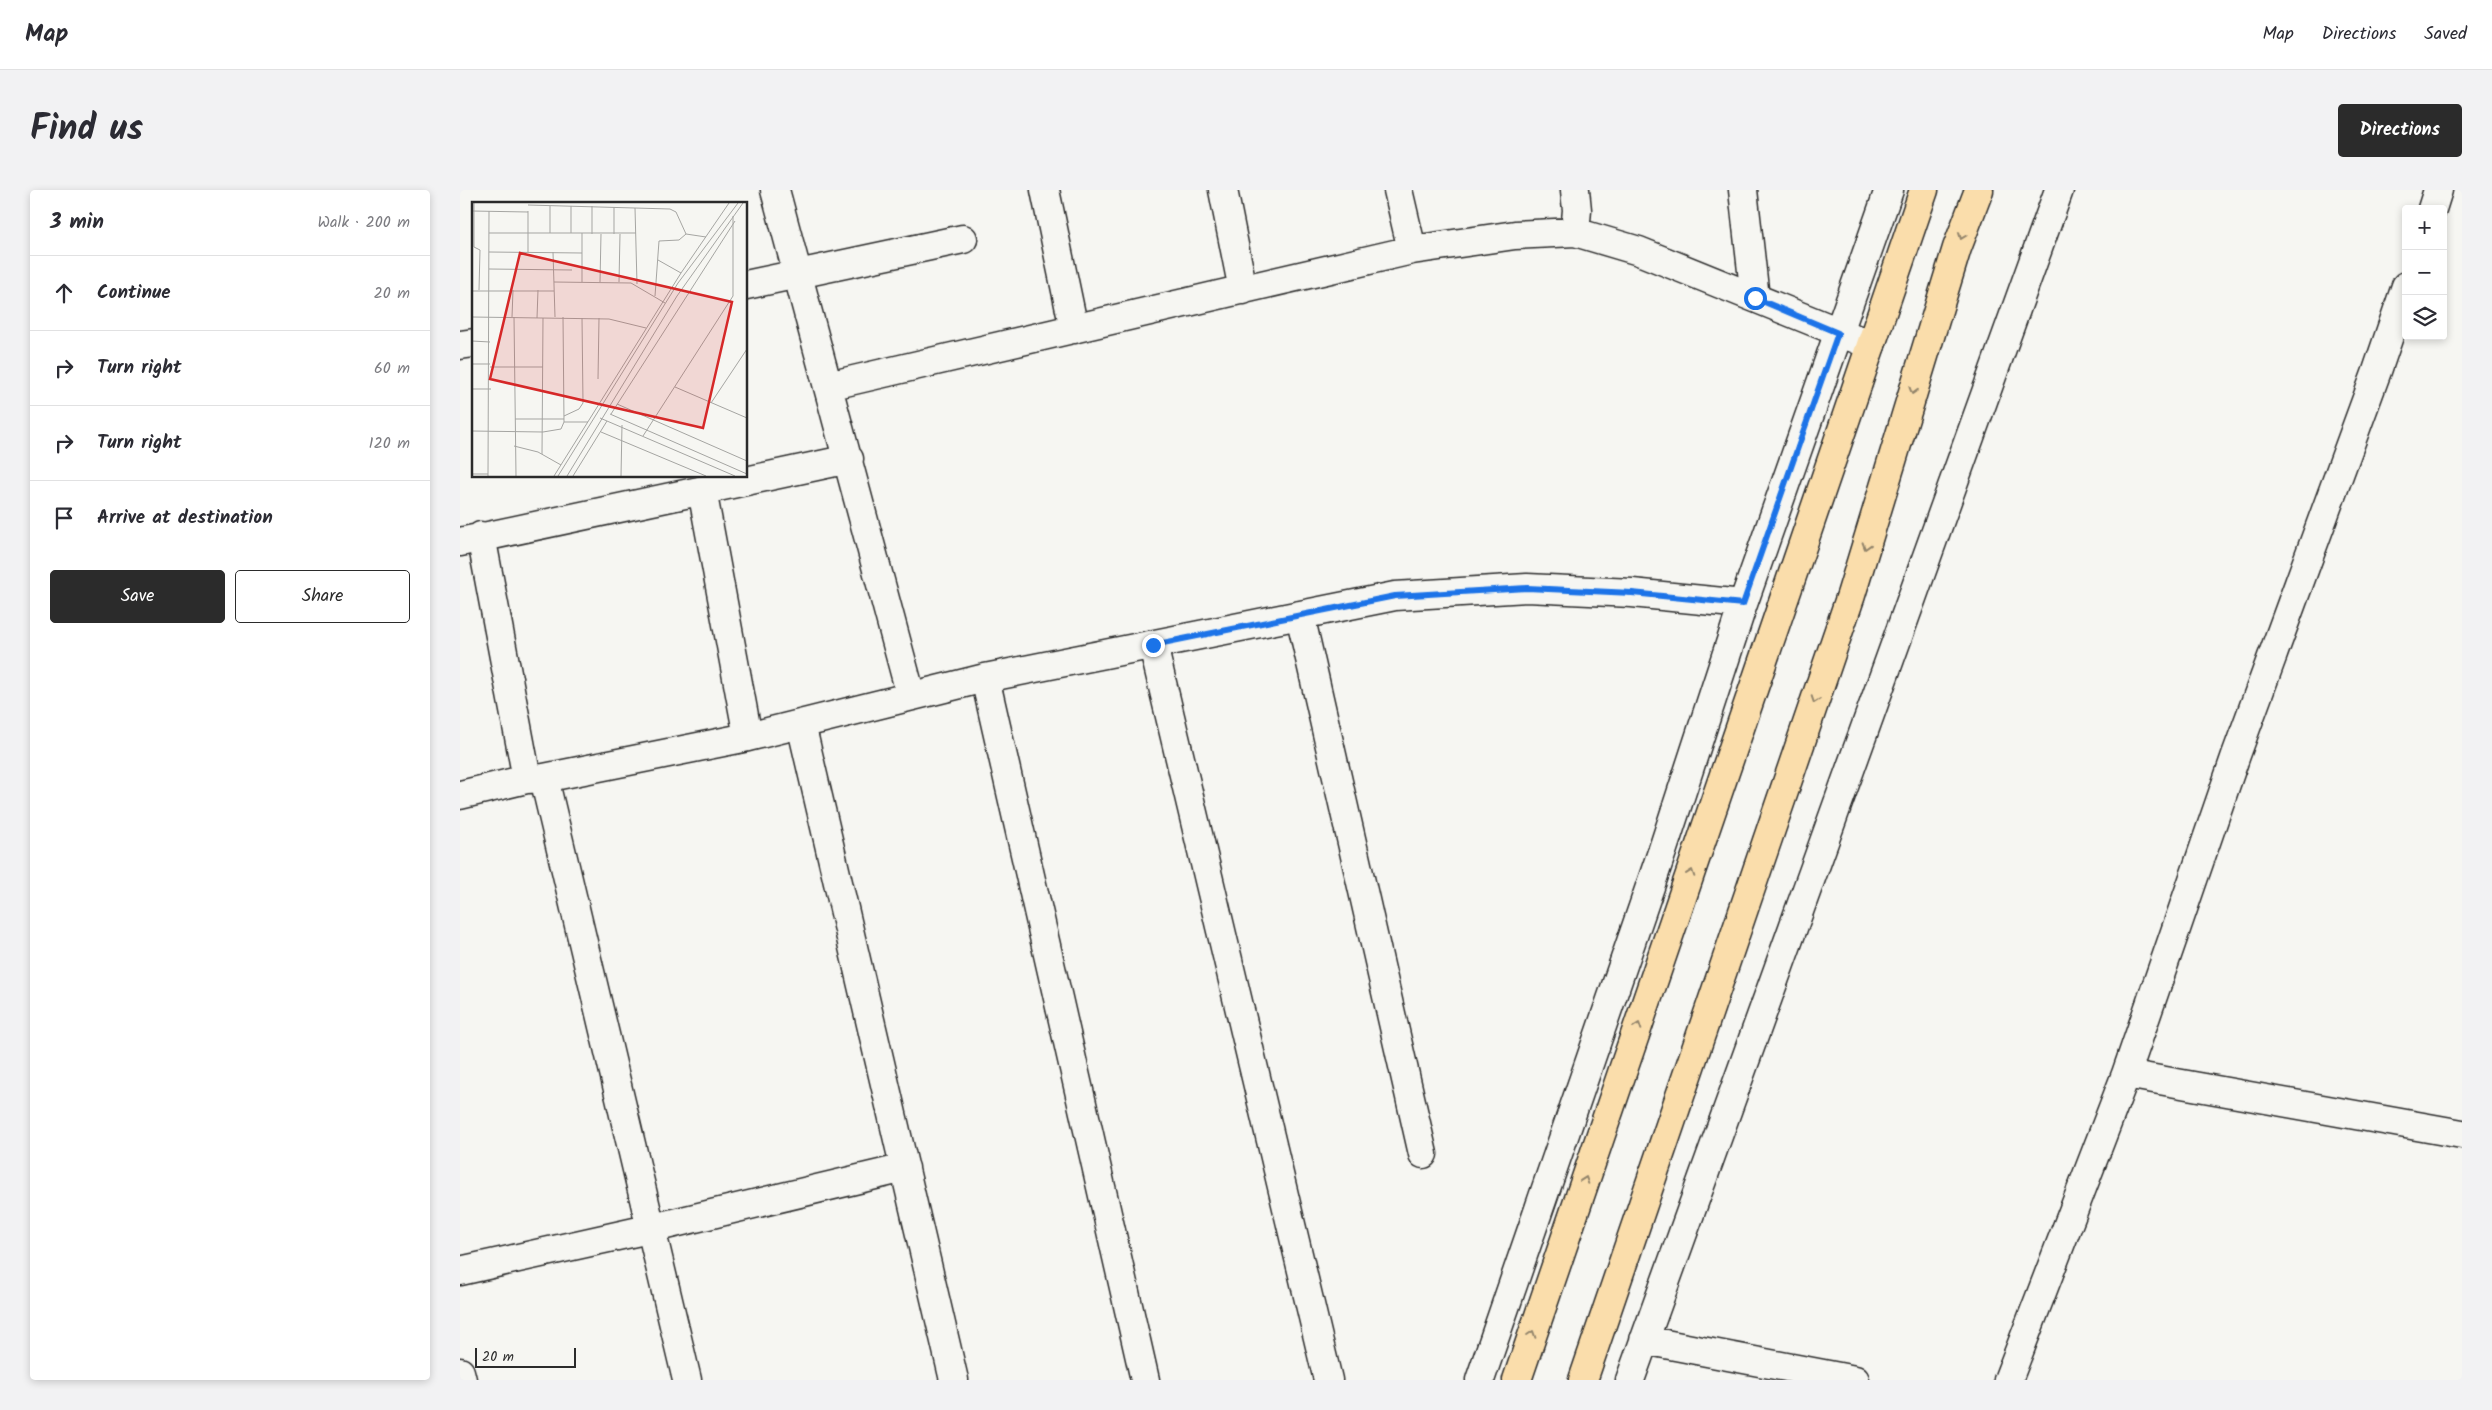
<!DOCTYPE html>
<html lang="en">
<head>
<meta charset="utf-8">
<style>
  :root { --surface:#fff; --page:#f2f2f3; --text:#2b2b33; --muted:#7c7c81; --line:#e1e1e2; --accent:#2b2b2b }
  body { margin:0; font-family:Kalam,sans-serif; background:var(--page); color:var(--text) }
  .controls { position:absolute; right:15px; top:15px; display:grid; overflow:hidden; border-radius:5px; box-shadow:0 2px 8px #0003 }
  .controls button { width:45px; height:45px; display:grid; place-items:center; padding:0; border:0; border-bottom:1px solid var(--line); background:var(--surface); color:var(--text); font:25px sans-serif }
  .scale { position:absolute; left:15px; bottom:12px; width:101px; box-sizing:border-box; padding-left:5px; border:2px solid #2b2b2b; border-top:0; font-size:14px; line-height:18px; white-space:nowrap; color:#2b2b2b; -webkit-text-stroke:4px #f6f6f2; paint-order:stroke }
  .stop { position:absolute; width:15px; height:15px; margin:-11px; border:4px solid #1a73e8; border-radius:50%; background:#fff }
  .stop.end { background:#1a73e8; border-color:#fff; box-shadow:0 1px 5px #0008 }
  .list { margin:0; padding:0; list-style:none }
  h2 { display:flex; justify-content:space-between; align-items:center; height:65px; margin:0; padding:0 20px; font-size:21px }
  h2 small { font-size:16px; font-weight:400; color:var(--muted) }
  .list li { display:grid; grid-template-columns:32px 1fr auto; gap:15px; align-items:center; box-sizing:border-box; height:75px; padding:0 20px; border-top:1px solid var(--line) }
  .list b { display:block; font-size:19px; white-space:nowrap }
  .list em { font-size:16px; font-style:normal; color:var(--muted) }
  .actions { display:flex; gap:10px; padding:15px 20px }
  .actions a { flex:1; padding:11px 0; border:1px solid var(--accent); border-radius:5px; text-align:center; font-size:18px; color:var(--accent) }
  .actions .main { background:var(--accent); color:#fff }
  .icon { flex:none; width:28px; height:28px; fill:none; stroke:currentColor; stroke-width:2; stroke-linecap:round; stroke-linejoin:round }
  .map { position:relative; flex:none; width:2002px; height:1190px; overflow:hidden; border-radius:5px }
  header { display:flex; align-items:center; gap:30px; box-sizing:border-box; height:70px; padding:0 25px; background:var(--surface); border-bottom:1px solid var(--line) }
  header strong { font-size:24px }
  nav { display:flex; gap:28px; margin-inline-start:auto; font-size:18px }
  .intro { display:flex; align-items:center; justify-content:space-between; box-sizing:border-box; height:120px; padding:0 30px }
  h1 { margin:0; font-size:35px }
  .button { padding:12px 22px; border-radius:5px; background:var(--accent); color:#fff; font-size:18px; font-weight:700 }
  main { display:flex; gap:30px; padding:0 30px }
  aside { flex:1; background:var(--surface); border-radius:5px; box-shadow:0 2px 8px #0003 }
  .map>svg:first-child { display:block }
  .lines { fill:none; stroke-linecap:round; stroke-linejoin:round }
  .minor-casing { stroke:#2b2b2b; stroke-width:31 }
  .major-casing { stroke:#2b2b2b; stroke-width:31 }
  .minor { stroke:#f6f6f2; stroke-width:28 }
  .major { stroke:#faddab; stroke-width:28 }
  .oneway { stroke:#92846b }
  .route { stroke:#1a73e8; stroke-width:6 }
  .inset-road { fill:none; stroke:#a5a5a2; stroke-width:1 }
  .view { fill:#d62828; fill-opacity:0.15; stroke:#d62828; stroke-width:2.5 }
  .inset-edge { fill:none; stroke:#2b2b2b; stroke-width:2.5 }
</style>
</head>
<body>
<header>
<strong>Map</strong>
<nav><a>Map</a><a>Directions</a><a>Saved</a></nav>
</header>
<div class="intro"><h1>Find us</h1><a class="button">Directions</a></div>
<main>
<aside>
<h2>3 min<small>Walk · 200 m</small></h2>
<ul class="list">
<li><svg class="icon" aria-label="ahead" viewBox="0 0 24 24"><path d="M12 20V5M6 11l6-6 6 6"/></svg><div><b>Continue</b></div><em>20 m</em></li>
<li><svg class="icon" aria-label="right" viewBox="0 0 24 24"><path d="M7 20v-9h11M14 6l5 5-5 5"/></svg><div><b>Turn right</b></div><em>60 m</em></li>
<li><svg class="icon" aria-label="right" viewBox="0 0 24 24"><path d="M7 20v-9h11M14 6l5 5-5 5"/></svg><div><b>Turn right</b></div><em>120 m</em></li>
<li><svg class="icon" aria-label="arrive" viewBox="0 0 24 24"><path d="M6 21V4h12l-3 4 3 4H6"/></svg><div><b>Arrive at destination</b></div></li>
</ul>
<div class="actions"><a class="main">Save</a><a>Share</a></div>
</aside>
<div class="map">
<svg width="2002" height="1190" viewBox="0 0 2002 1190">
  <rect width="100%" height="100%" fill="#f6f6f2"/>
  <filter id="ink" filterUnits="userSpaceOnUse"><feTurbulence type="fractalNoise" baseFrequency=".02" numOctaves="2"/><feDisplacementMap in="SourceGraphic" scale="10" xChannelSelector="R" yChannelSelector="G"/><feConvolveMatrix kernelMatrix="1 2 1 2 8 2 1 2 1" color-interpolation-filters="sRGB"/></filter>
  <g filter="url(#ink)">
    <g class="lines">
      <g class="minor-casing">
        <path id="minor" d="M 315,0 L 451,506
          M 585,0 L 614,139
          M 763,0 L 783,100
          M 938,0 L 952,60
          M 1115,0 L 1117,20 L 1115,42
          M 1283,0 L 1295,108
          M 1972,19 L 1978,0
          M 286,95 L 503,49
          M 0,155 L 14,153
          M 368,196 L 952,60 L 1055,45 L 1115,42 L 1179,61 L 1411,155
          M 242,300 L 288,547
          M 21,346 L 67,589
          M 0,352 L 389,269
          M 840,425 L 963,964
          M 693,455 L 868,1190
          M 525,488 L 685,1190
          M 341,534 L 494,1190
          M 84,588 L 227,1190
          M 0,605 L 67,589 L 84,588 L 288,547 L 525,488 L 935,406 L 1067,398 L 1172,403 L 1283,414
          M 1666,884 L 2002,944
          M 0,1081 L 193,1038 L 445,978
          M 1184,1150 L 1395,1190
          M 0,1182 L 2,1190
          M 1020,1190 L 1203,659 L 1283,414 L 1429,0
          M 1170,1190 L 1599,0
          M 1548,1190 L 1666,884 L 1776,565 L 1917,181 L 1946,96"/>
      </g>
      <g class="major-casing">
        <path id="major" d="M 1057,1190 L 1464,0
          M 1123,1190 L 1391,405 L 1497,58 L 1519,0"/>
      </g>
      <use href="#minor" class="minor"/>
      <use href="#major" class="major"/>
    </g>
    <defs><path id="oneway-chevron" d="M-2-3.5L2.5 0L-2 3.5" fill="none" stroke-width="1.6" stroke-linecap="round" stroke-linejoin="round" transform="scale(1.25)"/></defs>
    <g class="oneway">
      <use href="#oneway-chevron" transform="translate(1502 46) rotate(111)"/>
      <use href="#oneway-chevron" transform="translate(1453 201) rotate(107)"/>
      <use href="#oneway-chevron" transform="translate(1406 356) rotate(107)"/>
      <use href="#oneway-chevron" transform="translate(1355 510) rotate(109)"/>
      <use href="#oneway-chevron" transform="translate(1231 683) rotate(-71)"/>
      <use href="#oneway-chevron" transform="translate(1178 836) rotate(-71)"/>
      <use href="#oneway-chevron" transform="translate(1125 990) rotate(-71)"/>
      <use href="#oneway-chevron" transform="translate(1072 1144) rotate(-72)"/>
    </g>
  </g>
  <g class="lines" filter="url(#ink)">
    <path class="route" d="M 693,455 L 935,406 L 1067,398 L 1172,403 L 1283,414 L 1378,143 L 1295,108"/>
  </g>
  <g transform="translate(12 12)">
    <rect width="275" height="275" fill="#f6f6f2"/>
    <path class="inset-road" d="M 2,1 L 2,45 L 8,48 L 7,88M 56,3 L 198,7 L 204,10 L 214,32 L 234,35M 78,4 L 78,31M 99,4 L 99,31M 120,4 L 120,32M 142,5 L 142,32M 163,6 L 165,82M 0,9 L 56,10M 56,9 L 56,50M 17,31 L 164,31M 17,50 L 110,51M 81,50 L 83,115M 186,58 L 209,71M 17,67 L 100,68M 82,80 L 159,81 L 193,101M 110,80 L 110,31M 128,80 L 129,32M 147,80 L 148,32M 0,89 L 82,89M 183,94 L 187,39 L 207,38 L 214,32M 0,115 L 137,117 L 174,126M 40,115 L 41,88M 42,115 L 44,274M 65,116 L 66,88M 0,139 L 18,140M 0,162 L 18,162M 18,165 L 71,165M 126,177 L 127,116M 203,185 L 275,216M 0,187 L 19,187M 239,201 L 275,147M 145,202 L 275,259M 138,212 L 275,272M 139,212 L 263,19M 92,214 L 107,207 L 111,201 L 110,116M 128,216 L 263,274M 43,217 L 92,217M 92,220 L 116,220M 0,229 L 71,230 L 89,227 L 92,220 L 91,115M 129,230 L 234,274M 171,234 L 261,94 L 261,14M 42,244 L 66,250 L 89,263M 70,252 L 71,116M 0,272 L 16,272M 16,274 L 17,9M 82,274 L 209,71 L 257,1M 86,274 L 206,81 L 266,1M 95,274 L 205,94 L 271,1M 101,274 L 135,219M 149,274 L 150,223"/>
    <path class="view" d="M 48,51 L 260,100 L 231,226 L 18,177 Z"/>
    <rect width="275" height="275" class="inset-edge"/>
  </g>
</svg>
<div class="controls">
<button>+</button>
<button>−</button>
<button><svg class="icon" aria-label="layers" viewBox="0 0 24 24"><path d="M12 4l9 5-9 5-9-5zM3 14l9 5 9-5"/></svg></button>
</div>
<div class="scale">20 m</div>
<div class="stop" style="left:1295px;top:108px"></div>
<div class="stop end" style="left:693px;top:455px"></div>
</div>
</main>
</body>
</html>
